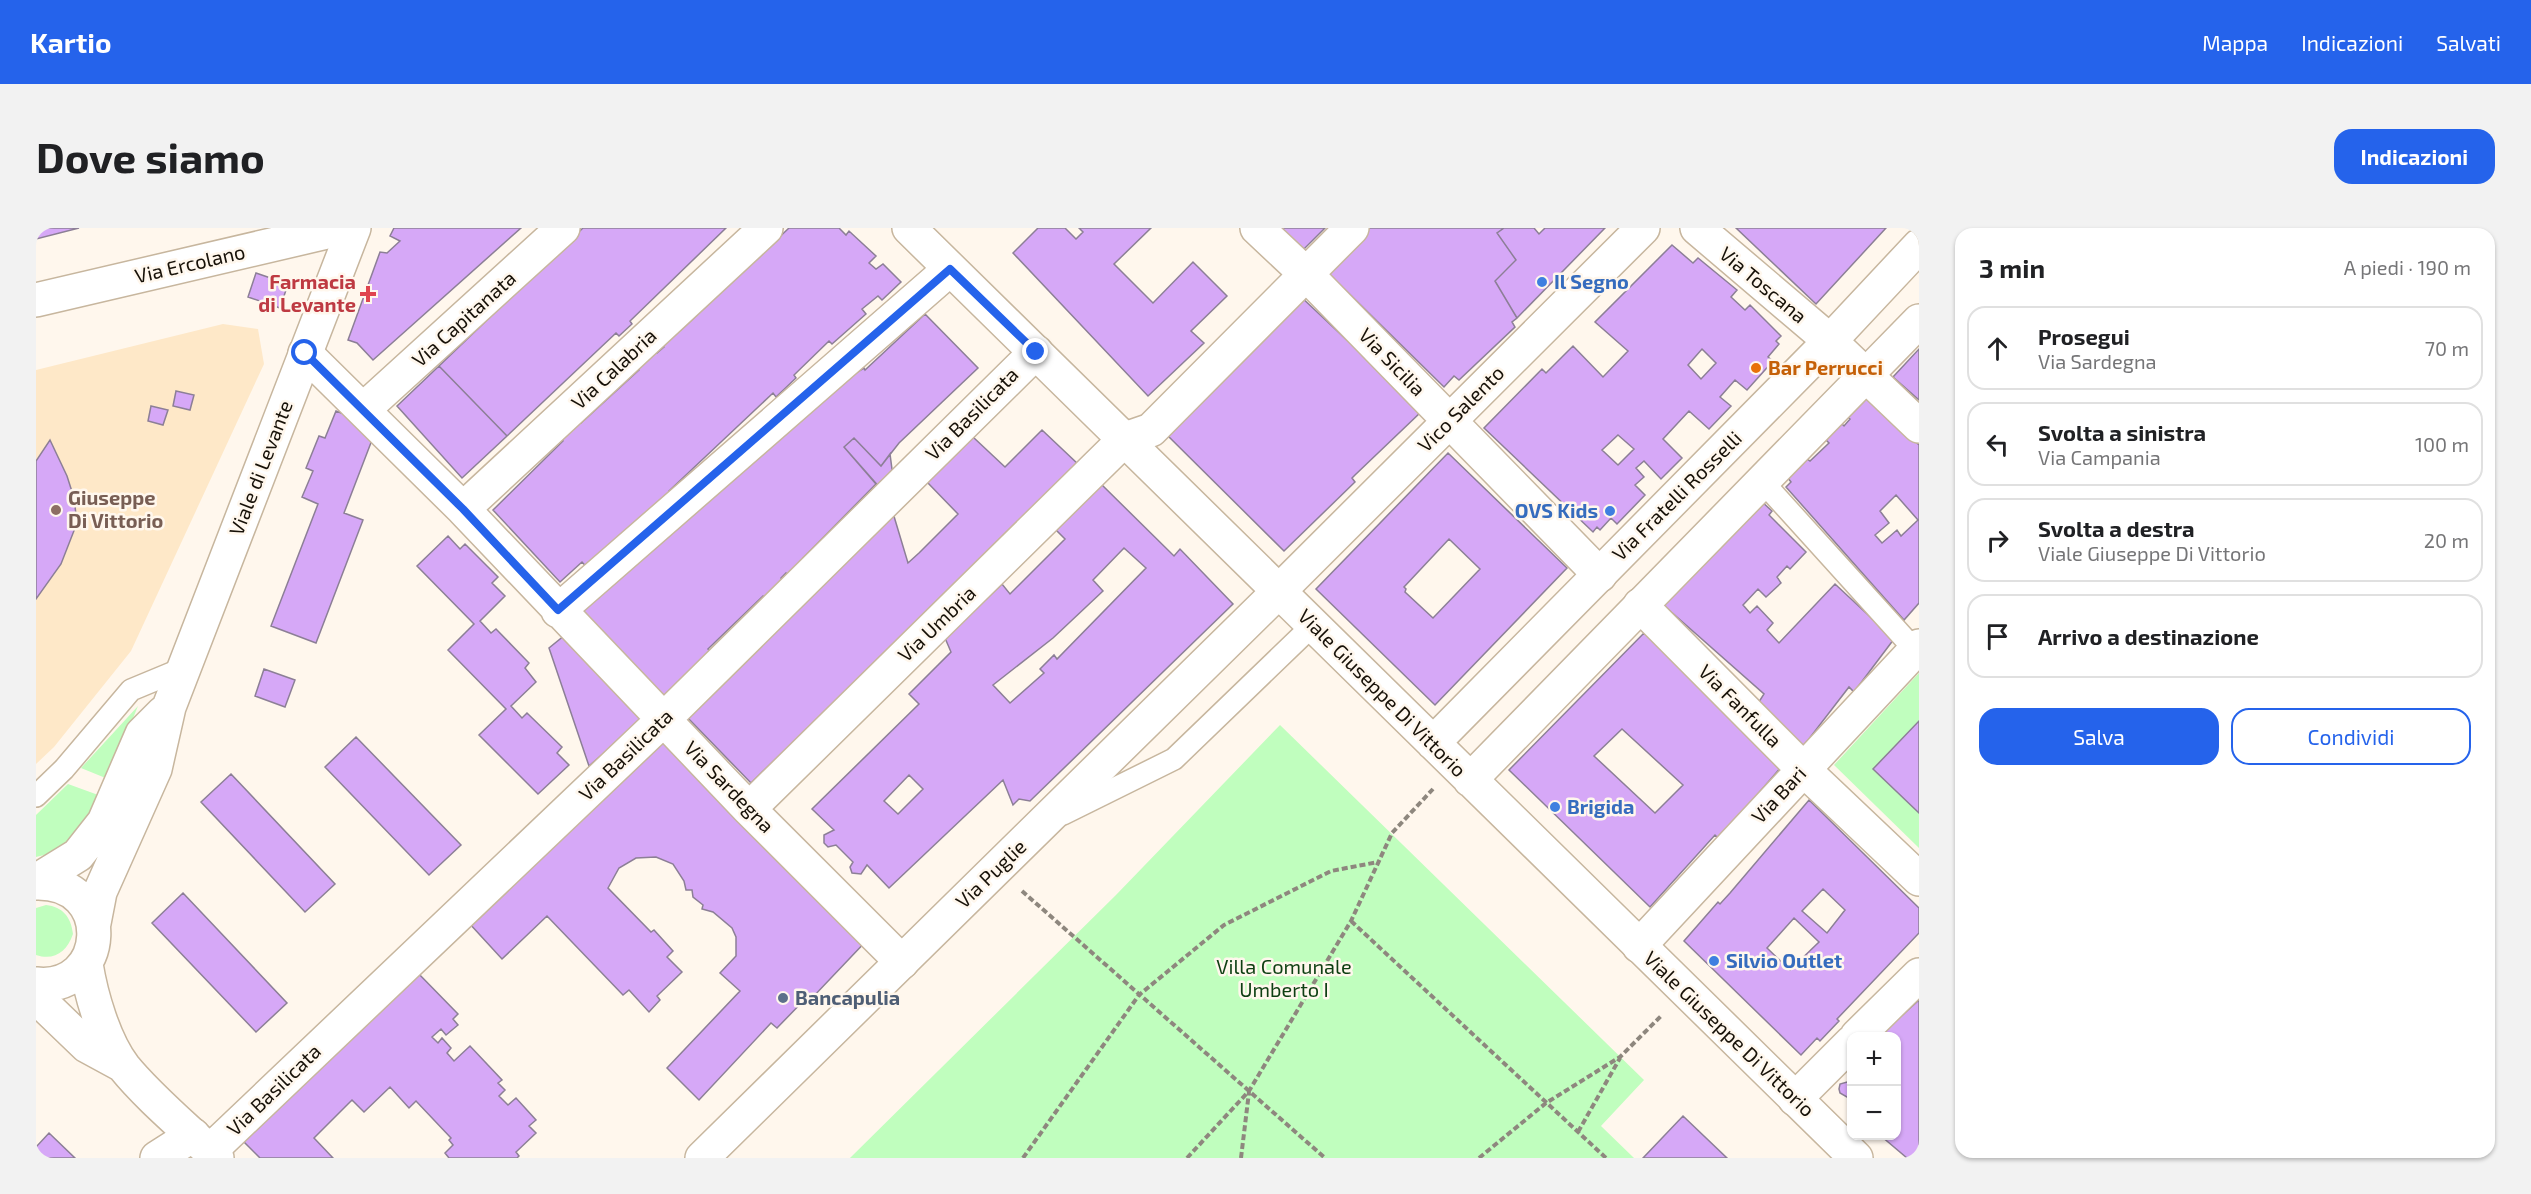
<!DOCTYPE html>
<html lang="it">
<head>
<meta charset="utf-8">
<style>
  :root { --surface:#fff; --page:#f2f2f2; --text:#202124; --muted:#757577; --line:#e0e0e0; --accent:#2563eb }
  body { margin:0; font-family:"Exo 2",sans-serif; background:var(--page); color:var(--text) }
  .controls { position:absolute; right:18px; bottom:18px; display:grid; overflow:hidden; border-radius:12px; box-shadow:0 2px 4px #0004 }
  .controls button { width:54px; height:54px; display:grid; place-items:center; padding:0; border:0; border-bottom:2px solid var(--line); background:var(--surface); color:var(--text); font:30px sans-serif }
  .stop { position:absolute; width:18px; height:18px; margin:-14px; border:4px solid #2563eb; border-radius:50%; background:#fff }
  .stop.end { background:#2563eb; border-color:#fff; box-shadow:0 2px 6px #0008 }
  .list { margin:0; padding:0; list-style:none }
  h2 { display:flex; justify-content:space-between; align-items:center; height:78px; margin:0; padding:0 24px; font-size:26px }
  h2 small { font-size:20px; font-weight:400; color:var(--muted) }
  .list li { display:grid; grid-template-columns:39px 1fr auto; gap:18px; align-items:center; box-sizing:border-box; height:84px; margin:0 12px 12px; padding:0 12px; border:2px solid var(--line); border-radius:18px }
  .list b { display:block; font-size:22px; white-space:nowrap }
  .list p { margin:0; font-size:20px; white-space:nowrap; color:var(--muted) }
  .list em { font-size:20px; font-style:normal; color:var(--muted) }
  .actions { display:flex; gap:12px; padding:18px 24px }
  .actions a { flex:1; padding:14px 0; border:2px solid var(--accent); border-radius:18px; text-align:center; font-size:21px; color:var(--accent) }
  .actions .main { background:var(--accent); color:#fff }
  .icon { flex:none; width:33px; height:33px; fill:none; stroke:currentColor; stroke-width:2; stroke-linecap:round; stroke-linejoin:round }
  .map { position:relative; flex:none; width:1883px; height:930px; overflow:hidden; border-radius:18px }
  header { display:flex; align-items:center; gap:36px; box-sizing:border-box; height:84px; padding:0 30px; background:var(--accent); color:#fff }
  header strong { font-size:28px }
  nav { display:flex; gap:33px; margin-inline-start:auto; font-size:21px }
  .intro { display:flex; align-items:center; justify-content:space-between; box-sizing:border-box; height:144px; padding:0 36px }
  h1 { margin:0; font-size:42px }
  .button { padding:15px 27px; border-radius:18px; background:var(--accent); color:#fff; font-size:21px; font-weight:700 }
  main { display:flex; gap:36px; padding:0 36px }
  aside { flex:1; background:var(--surface); border-radius:18px; box-shadow:0 2px 4px #0004 }
  .map>svg:first-child { display:block }
  .built { fill:#fee8c8 }
  .green { fill:#c0febe }
  .building { fill:#d6a8f7; stroke:#8c7f96; stroke-width:1.5; fill-rule:evenodd }
  .lines { fill:none; stroke-linecap:round; stroke-linejoin:round }
  .lane-casing { stroke:#c7b69e; stroke-width:24 }
  .street-casing { stroke:#c7b69e; stroke-width:36 }
  .secondary-casing { stroke:#c7b69e; stroke-width:36 }
  .path { stroke:#8e877e; stroke-width:4; stroke-dasharray:6 3; stroke-linecap:butt }
  .lane { stroke:#fff; stroke-width:21 }
  .street { stroke:#fff; stroke-width:33 }
  .secondary { stroke:#fff; stroke-width:33 }
  .route { stroke:#2563eb; stroke-width:8 }
  .shop-dot { fill:#3f7fe0; stroke:#fff7ed; stroke-width:2 }
  .health-dot { fill:#e0444e; stroke:#fff7ed; stroke-width:2 }
  .food-dot { fill:#e8710a; stroke:#fff7ed; stroke-width:2 }
  .education-dot { fill:#8d6e63; stroke:#fff7ed; stroke-width:2 }
  .service-dot { fill:#5c6f8a; stroke:#fff7ed; stroke-width:2 }
  .labels { text-anchor:middle; stroke-width:5; stroke-linejoin:round; paint-order:stroke }
  .street-label { font-size:20px; fill:#171108; stroke:#fff7ed }
  .health-label { font-size:20px; font-weight:bold; fill:#be3a42; stroke:#fff7ed; text-anchor:end }
  .shop-label { font-size:20px; font-weight:bold; fill:#366cbe; stroke:#fff7ed; text-anchor:start }
  .food-label { font-size:20px; font-weight:bold; fill:#c56008; stroke:#fff7ed; text-anchor:start }
  .education-label { font-size:20px; font-weight:bold; fill:#785e54; stroke:#fff7ed; text-anchor:start }
  .park-label { font-size:20px; fill:#0e3f12; stroke:#fff7ed }
  .service-label { font-size:20px; font-weight:bold; fill:#4e5e75; stroke:#fff7ed; text-anchor:start }
</style>
</head>
<body>
<header>
<strong>Kartio</strong>
<nav><a>Mappa</a><a>Indicazioni</a><a>Salvati</a></nav>
</header>
<div class="intro"><h1>Dove siamo</h1><a class="button">Indicazioni</a></div>
<main>
<div class="map">
<svg width="1883" height="930" viewBox="0 0 1883 930">
  <rect width="100%" height="100%" fill="#fff7ed"/>
  <path class="built" d="M 187,96 L 222,101 L 228,136 L 95,423 L 18,519 L 0,536 L 0,142 Z"/>
  <path class="green" d="M 1883,445 L 1883,493 L 1837,541 L 1883,585 L 1883,620 L 1798,537 Z
    M 102,478 L 72,551 L 45,540 Z
    M 1244,497 L 1608,852 L 1565,898 L 1598,930 L 814,930 L 1080,667 Z
    M 32,556 L 65,568 C 46,600 40,621 0,629 L 0,587 Z
    M 10,677 C 27,679 35,689 37,706 C 31,724 18,733 0,727 L 0,680 Z"/>
  <path class="building" d="M 0,0 L 43,0 L 0,11 Z
    M 358,0 L 485,0 L 337,132 L 321,115 L 312,112 L 344,24 L 351,25 L 364,13 L 354,8 Z
    M 547,0 L 690,0 L 594,93 L 596,96 L 583,108 L 580,105 L 471,208 L 403,138 Z
    M 753,0 L 803,0 L 810,7 L 813,3 L 840,28 L 833,35 L 840,41 L 847,36 L 865,54 L 846,72 L 842,68 L 826,81 L 830,86 L 796,116 L 793,113 L 758,147 L 760,150 L 740,169 L 737,165 L 633,263 L 637,268 L 556,345 L 546,334 L 524,354 L 457,282 L 527,213 L 525,210 L 543,193 L 545,195 L 603,142 L 600,138 L 617,121 L 621,125 L 628,119 L 624,115 L 643,98 L 645,102 Z
    M 1002,0 L 1029,0 L 1040,11 L 1047,4 L 1043,0 L 1115,0 L 1078,36 L 1117,75 L 1157,34 L 1191,68 L 1155,103 L 1168,115 L 1112,168 L 977,25 Z
    M 1245,0 L 1289,0 L 1266,23 Z
    M 1330,0 L 1468,0 L 1461,5 L 1480,32 L 1459,53 L 1481,90 L 1476,94 L 1479,99 L 1423,152 L 1418,148 L 1408,159 L 1289,42 Z
    M 1468,0 L 1498,0 L 1503,6 L 1509,0 L 1569,0 L 1481,90 L 1459,53 L 1480,32 L 1461,5 Z
    M 1700,0 L 1850,0 L 1780,76 Z
    M 1636,17 L 1657,35 L 1662,30 L 1701,62 L 1695,69 L 1709,82 L 1714,77 L 1745,108 L 1740,113 L 1743,116 L 1732,129 L 1737,133 L 1711,162 L 1699,152 L 1684,169 L 1695,178 L 1673,201 L 1653,183 L 1627,211 L 1646,230 L 1625,251 L 1608,233 L 1600,240 L 1608,249 L 1599,257 L 1609,267 L 1581,296 L 1575,290 L 1564,302 L 1561,299 L 1557,304 L 1448,200 L 1506,141 L 1510,145 L 1537,118 L 1567,149 L 1592,123 L 1559,94 ZM 1666,121 L 1680,135 L 1665,151 L 1652,137 ZM 1582,207 L 1598,221 L 1582,237 L 1566,222 Z
    M 220,45 L 252,56 L 244,80 L 212,69 Z
    M 1262,66 L 1386,183 L 1319,247 L 1316,250 L 1319,254 L 1248,323 L 1126,202 Z
    M 889,86 L 942,140 L 863,215 L 845,238 L 818,210 L 808,219 L 840,256 L 767,330 L 769,333 L 754,348 L 750,345 L 745,350 L 748,354 L 730,371 L 727,368 L 672,421 L 676,425 L 626,474 L 543,385 L 803,155 L 828,140 L 829,142 Z
    M 1883,121 L 1883,172 L 1857,149 Z
    M 403,138 L 471,208 L 426,250 L 361,178 Z
    M 140,163 L 158,167 L 154,182 L 137,178 Z
    M 1827,166 L 1841,175 L 1883,217 L 1883,375 L 1868,392 L 1750,259 L 1755,254 L 1752,250 L 1771,231 L 1774,233 L 1793,215 L 1787,209 L 1803,193 L 1808,198 L 1814,191 L 1808,186 ZM 1860,267 L 1882,292 L 1865,308 L 1861,302 L 1846,315 L 1839,307 L 1853,295 L 1844,283 Z
    M 115,178 L 132,182 L 127,197 L 112,193 Z
    M 300,183 L 341,199 L 308,285 L 327,292 L 280,415 L 235,398 L 282,276 L 266,269 L 277,243 L 270,240 L 283,208 L 289,210 Z
    M 1006,202 L 1043,237 L 715,555 L 649,487 L 857,285 L 872,335 L 883,325 L 922,286 L 891,254 L 937,209 L 969,239 Z
    M 818,210 L 845,238 L 854,226 L 857,249 L 845,261 L 808,219 Z
    M 14,212 L 31,248 L 38,270 L 41,295 L 25,336 L 0,371 L 0,233 Z
    M 1412,225 L 1531,340 L 1399,477 L 1280,361 ZM 1413,311 L 1444,341 L 1397,390 L 1369,364 L 1370,361 L 1368,359 Z
    M 1064,255 L 1138,328 L 1144,321 L 1197,376 L 994,573 L 983,571 L 977,577 L 967,552 L 853,660 L 831,637 L 825,646 L 816,645 L 814,639 L 817,634 L 800,617 L 792,619 L 788,615 L 788,607 L 798,602 L 776,581 L 883,476 L 873,466 L 915,424 L 909,410 L 966,356 L 974,366 L 1029,311 L 1018,300 ZM 1088,320 L 1110,340 L 1021,431 L 1018,427 L 1004,441 L 1008,445 L 974,475 L 957,457 L 1017,410 L 1067,363 L 1057,352 ZM 873,547 L 887,561 L 862,586 L 848,573 Z
    M 1724,272 L 1736,283 L 1733,287 L 1770,324 L 1754,341 L 1751,338 L 1741,349 L 1745,355 L 1730,369 L 1722,361 L 1707,377 L 1714,385 L 1721,378 L 1737,395 L 1731,402 L 1743,415 L 1799,356 L 1858,411 L 1818,464 L 1813,459 L 1766,520 L 1721,477 L 1728,466 L 1625,375 Z
    M 412,308 L 424,321 L 429,316 L 462,349 L 456,355 L 469,368 L 444,393 L 455,405 L 460,401 L 493,435 L 489,440 L 500,454 L 475,478 L 486,490 L 491,485 L 526,519 L 521,525 L 533,537 L 502,566 L 443,507 L 470,481 L 412,422 L 438,396 L 381,338 Z
    M 1608,405 L 1746,538 L 1683,611 L 1679,607 L 1614,679 L 1473,542 ZM 1586,501 L 1647,557 L 1619,585 L 1558,528 Z
    M 529,407 L 610,489 L 553,538 L 513,420 Z
    M 228,441 L 259,452 L 249,479 L 219,468 Z
    M 1883,493 L 1883,585 L 1837,541 Z
    M 623,506 L 833,710 L 776,770 L 773,767 L 741,800 L 735,795 L 663,872 L 631,840 L 704,763 L 684,745 L 700,728 L 700,709 L 696,700 L 677,684 L 666,681 L 667,677 L 657,669 L 656,662 L 650,662 L 648,653 L 637,636 L 620,629 L 600,630 L 583,640 L 572,660 L 615,704 L 618,702 L 637,723 L 631,729 L 646,744 L 621,768 L 624,772 L 613,784 L 593,762 L 587,767 L 511,688 L 466,731 L 433,695 Z
    M 320,509 L 425,617 L 393,647 L 289,539 Z
    M 195,546 L 299,656 L 269,684 L 165,574 Z
    M 1773,572 L 1883,680 L 1883,705 L 1801,791 L 1803,793 L 1784,813 L 1781,810 L 1765,827 L 1648,713 L 1682,674 L 1684,676 L 1694,665 ZM 1787,661 L 1809,682 L 1791,705 L 1766,683 ZM 1758,690 L 1783,714 L 1754,742 L 1731,720 Z
    M 147,665 L 251,775 L 220,804 L 116,695 Z
    M 379,742 L 422,786 L 417,791 L 422,797 L 410,807 L 405,801 L 396,809 L 402,815 L 406,810 L 415,820 L 411,825 L 418,833 L 434,818 L 466,852 L 462,855 L 469,862 L 463,868 L 472,877 L 480,870 L 500,892 L 493,898 L 500,905 L 480,924 L 483,928 L 481,930 L 413,930 L 409,925 L 417,917 L 413,912 L 415,910 L 380,873 L 373,880 L 354,859 L 328,884 L 316,872 L 278,910 L 297,930 L 224,930 L 207,913 Z
    M 1883,772 L 1883,930 L 1871,930 L 1845,908 L 1860,908 L 1860,808 L 1843,808 Z
    M 1811,854 L 1816,857 L 1816,872 L 1804,865 L 1803,861 L 1804,856 Z
    M 1647,888 L 1691,930 L 1607,930 Z
    M 13,905 L 39,930 L 0,930 L 0,919 Z"/>
  <g class="lines">
    <g class="lane-casing">
      <path id="lane" d="M 1726,253 L 1869,411
        M 0,568 L 28,541 L 95,462 L 148,440
        M 1027,586 L 1138,531 L 1277,397"/>
    </g>
    <g class="street-casing">
      <path id="street" d="M 1221,0 L 1271,47 L 1564,347
        M 1661,0 L 1794,113 L 1883,198
        M 0,72 L 308,0
        M 269,125 L 427,281 L 713,581 L 866,734
        M 328,181 L 527,0
        M 427,281 L 730,0
        M 1243,363 L 1607,0
        M 1604,377 L 1767,541 L 1883,651
        M 522,383 L 914,41
        M 713,581 L 1089,211 L 1115,202 L 1316,0
        M 1603,718 L 1883,418
        M 1821,808 L 1883,747
        M 1759,871 L 1816,814
        M 174,923 L 628,491 L 1000,124
        M 121,930 L 157,907"/>
    </g>
    <g class="secondary-casing">
      <path id="secondary" d="M 873,0 L 1820,930
        M 1397,515 L 1794,113 L 1883,18
        M 1434,552 L 1883,93
        M 0,653 L 42,627 L 68,594 L 106,506 L 127,485
        M 0,655 C 81,653 73,764 0,756
        M 58,695 L 64,664 L 119,541 L 133,479 L 318,0
        M 50,736 C 55,767 68,813 88,839 C 113,870 152,902 181,930
        M 0,769 L 51,818 L 86,837
        M 666,930 L 1243,363"/>
    </g>
    <path class="path" d="M 986,663 L 1289,930
      M 1315,693 L 1570,930
      M 1542,904 L 1584,830
      M 987,930 L 1103,767 L 1188,697 L 1295,643 L 1342,634
      M 1151,930 L 1213,863 L 1315,693 L 1356,605 L 1397,561
      M 1205,930 L 1213,864
      M 1443,930 L 1510,875 L 1584,829 L 1626,787"/>
    <use href="#lane" class="lane"/>
    <use href="#street" class="street"/>
    <use href="#secondary" class="secondary"/>
  </g>
  <g class="lines">
    <path class="route" d="M 269,125 L 427,281 L 522,382 L 914,41 L 1000,124"/>
  </g>
  <g class="shop-dot">
    <circle cx="1506" cy="54" r="6"/>
    <circle cx="1574" cy="283" r="6"/>
    <circle cx="1519" cy="579" r="6"/>
    <circle cx="1678" cy="733" r="6"/>
  </g>
  <path class="health-dot" d="M329 57h6v6h6v6h-6v6h-6v-6h-6v-6h6z"/>
  <circle class="food-dot" cx="1720" cy="140" r="6"/>
  <circle class="education-dot" cx="20" cy="282" r="6"/>
  <circle class="service-dot" cx="747" cy="770" r="6"/>
  <g class="labels">
    <g class="street-label">
      <text transform="translate(154 36) rotate(-13)" y="7">Via Ercolano</text>
      <text transform="translate(1727 57) rotate(40)" y="7">Via Toscana</text>
      <text transform="translate(428 91) rotate(-42)" y="7">Via Capitanata</text>
      <text transform="translate(1356 134) rotate(46)" y="7">Via Sicilia</text>
      <text transform="translate(578 141) rotate(-43)" y="7">Via Calabria</text>
      <text transform="translate(1425 181) rotate(-45)" y="7">Vico Salento</text>
      <text transform="translate(936 186) rotate(-45)" y="7">Via Basilicata</text>
      <text transform="translate(225 240) rotate(-69)" y="7">Viale di Levante</text>
      <text transform="translate(1641 268) rotate(-45)" y="7">Via Fratelli Rosselli</text>
      <text transform="translate(901 396) rotate(-44)" y="7">Via Umbria</text>
      <text transform="translate(1346 465) rotate(45)" y="7">Viale Giuseppe Di Vittorio</text>
      <text transform="translate(1704 478) rotate(45)" y="7">Via Fanfulla</text>
      <text transform="translate(590 527) rotate(-44)" y="7">Via Basilicata</text>
      <text transform="translate(693 559) rotate(46)" y="7">Via Sardegna</text>
      <text transform="translate(1743 567) rotate(-47)" y="7">Via Bari</text>
      <text transform="translate(955 646) rotate(-44)" y="7">Via Puglie</text>
      <text transform="translate(1693 806) rotate(44)" y="7">Viale Giuseppe Di Vittorio</text>
      <text transform="translate(238 862) rotate(-44)" y="7">Via Basilicata</text>
    </g>
    <g class="health-label">
      <text x="320" y="61">Farmacia<tspan x="320" dy="23">di Levante</tspan></text>
    </g>
    <g class="shop-label">
      <text x="1518" y="61">Il Segno</text>
      <text x="1562" y="290" text-anchor="end">OVS Kids</text>
      <text x="1531" y="586">Brigida</text>
      <text x="1690" y="740">Silvio Outlet</text>
    </g>
    <g class="food-label">
      <text x="1732" y="147">Bar Perrucci</text>
    </g>
    <g class="education-label">
      <text x="32" y="277">Giuseppe<tspan x="32" dy="23">Di Vittorio</tspan></text>
    </g>
    <g class="park-label">
      <text x="1248" y="746">Villa Comunale<tspan x="1248" dy="23">Umberto I</tspan></text>
    </g>
    <g class="service-label">
      <text x="759" y="777">Bancapulia</text>
    </g>
  </g>
</svg>
<div class="controls">
<button>+</button>
<button>−</button>
</div>
<div class="stop" style="left:269px;top:125px"></div>
<div class="stop end" style="left:1000px;top:124px"></div>
</div>
<aside>
<h2>3 min<small>A piedi · 190 m</small></h2>
<ul class="list">
<li><svg class="icon" aria-label="ahead" viewBox="0 0 24 24"><path d="M12 20V5M6 11l6-6 6 6"/></svg><div><b>Prosegui</b><p>Via Sardegna</p></div><em>70 m</em></li>
<li><svg class="icon" aria-label="left" viewBox="0 0 24 24"><path d="M17 20v-9H6M10 6l-5 5 5 5"/></svg><div><b>Svolta a sinistra</b><p>Via Campania</p></div><em>100 m</em></li>
<li><svg class="icon" aria-label="right" viewBox="0 0 24 24"><path d="M7 20v-9h11M14 6l5 5-5 5"/></svg><div><b>Svolta a destra</b><p>Viale Giuseppe Di Vittorio</p></div><em>20 m</em></li>
<li><svg class="icon" aria-label="arrive" viewBox="0 0 24 24"><path d="M6 21V4h12l-3 4 3 4H6"/></svg><div><b>Arrivo a destinazione</b></div></li>
</ul>
<div class="actions"><a class="main">Salva</a><a>Condividi</a></div>
</aside>
</main>
</body>
</html>
